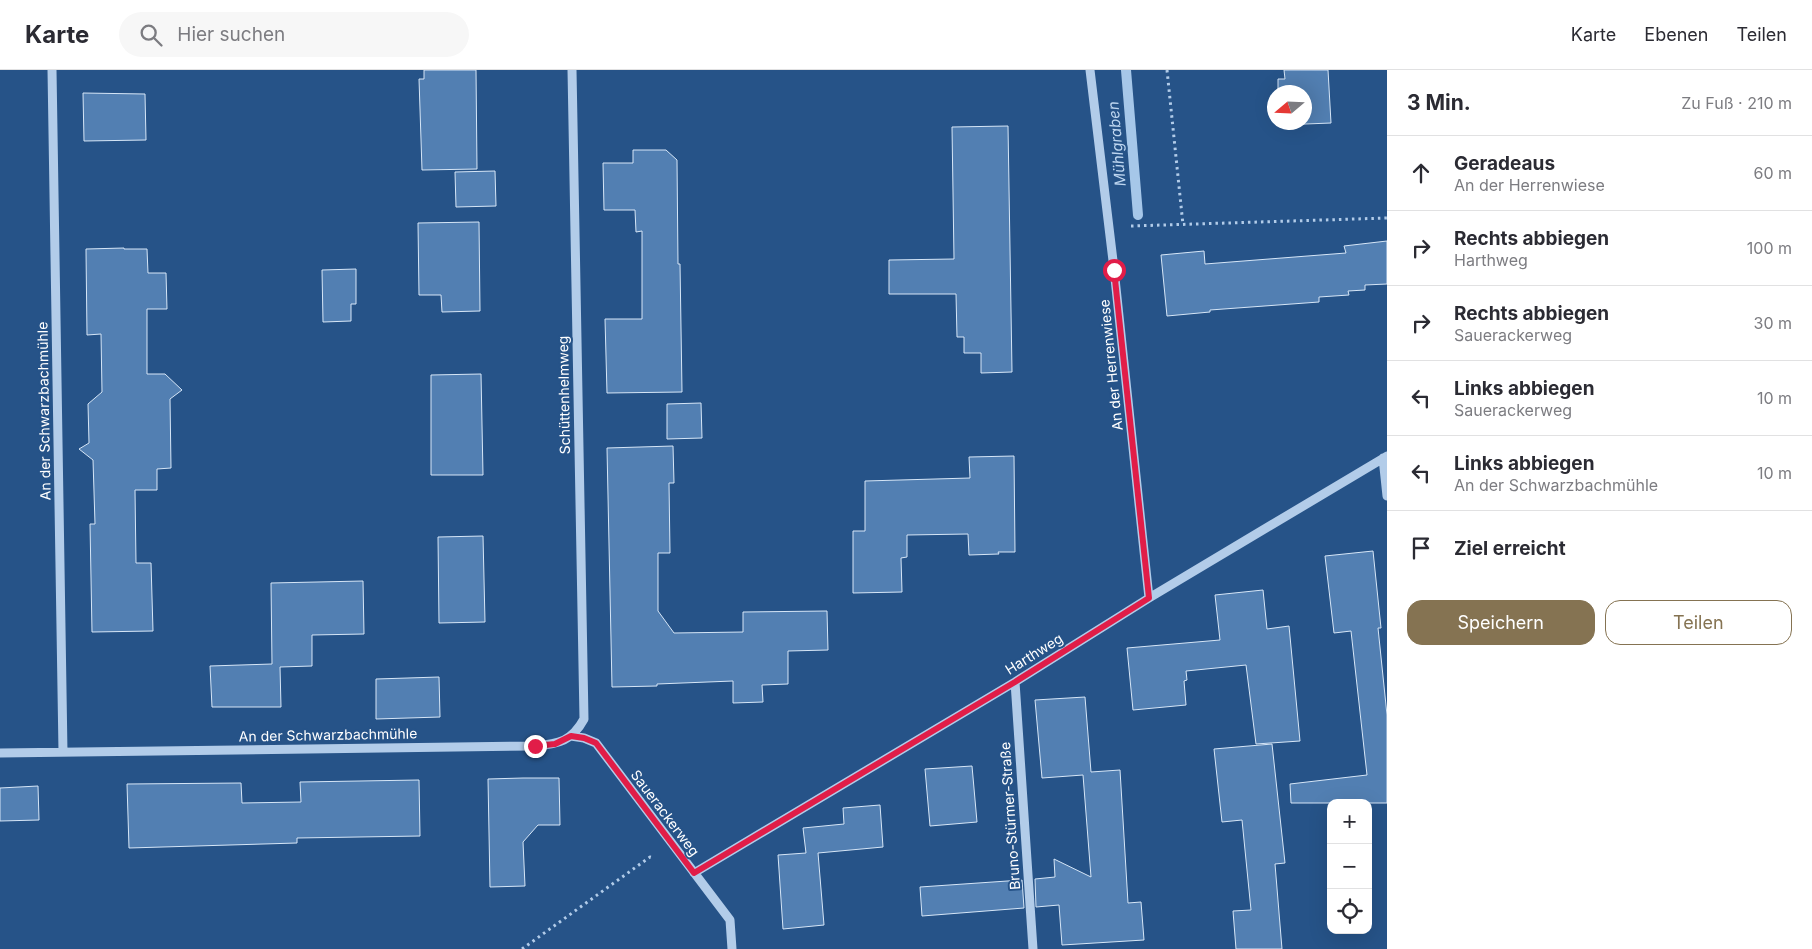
<!DOCTYPE html>
<html lang="de">
<head>
<meta charset="utf-8">
<style>
  :root { --surface:#fff; --page:#f7f7f7; --text:#2b2b33; --muted:#7c7c81; --line:#e1e1e2; --accent:#857352 }
  body { margin:0; font-family:Inter,sans-serif; background:var(--page); color:var(--text) }
  .controls { position:absolute; right:15px; bottom:15px; display:grid; overflow:hidden; border-radius:10px; box-shadow:0 5px 20px #0002 }
  .controls button { width:45px; height:45px; display:grid; place-items:center; padding:0; border:0; border-bottom:1px solid var(--line); background:var(--surface); color:var(--text); font:25px sans-serif }
  .compass { position:absolute; left:1267px; top:15px; width:45px; height:45px; border-radius:50%; background:var(--surface); box-shadow:0 5px 20px #0002; rotate:251deg }
  .stop { position:absolute; width:15px; height:15px; margin:-11px; border:4px solid #e11d48; border-radius:50%; background:#fff }
  .stop.end { background:#e11d48; border-color:#fff; box-shadow:0 1px 5px #0008 }
  .list { margin:0; padding:0; list-style:none }
  h2 { display:flex; justify-content:space-between; align-items:center; height:65px; margin:0; padding:0 20px; font-size:21px }
  h2 small { font-size:16px; font-weight:400; color:var(--muted) }
  .list li { display:grid; grid-template-columns:32px 1fr auto; gap:15px; align-items:center; box-sizing:border-box; height:75px; padding:0 20px; border-top:1px solid var(--line) }
  .list b { display:block; font-size:19px; white-space:nowrap }
  .list p { margin:0; font-size:16px; white-space:nowrap; color:var(--muted) }
  .list em { font-size:16px; font-style:normal; color:var(--muted) }
  .actions { display:flex; gap:10px; padding:15px 20px }
  .actions a { flex:1; padding:11px 0; border:1px solid var(--accent); border-radius:15px; text-align:center; font-size:18px; color:var(--accent) }
  .actions .main { background:var(--accent); color:#fff }
  .icon { flex:none; width:28px; height:28px; fill:none; stroke:currentColor; stroke-width:2; stroke-linecap:round; stroke-linejoin:round }
  .map { position:relative; flex:none; width:1387px; height:879px; overflow:hidden }
  header { display:flex; align-items:center; gap:30px; box-sizing:border-box; height:70px; padding:0 25px; background:var(--surface); border-bottom:1px solid var(--line) }
  header strong { font-size:24px }
  nav { display:flex; gap:28px; margin-inline-start:auto; font-size:18px }
  .search { width:350px; height:45px; background:var(--page); display:flex; align-items:center; gap:12px; box-sizing:border-box; padding:0 18px; border-radius:28px; color:var(--muted); font-size:19px }
  main { display:flex }
  aside { flex:1; background:var(--surface) }
  .map>svg:first-child { display:block }
  .lines { fill:none; stroke-linecap:round; stroke-linejoin:round }
  .stream { stroke:#a6c7e9; stroke-width:10 }
  .building { fill:#527fb2; stroke:#d6e6f7 }
  .path { stroke:#b2cce9; stroke-width:3; stroke-dasharray:2.5 4; stroke-linecap:butt }
  .minor { stroke:#b2cce9; stroke-width:9 }
  .route { stroke:#e11d48; stroke-width:6 }
  .labels { text-anchor:middle; stroke-width:4; stroke-linejoin:round; paint-order:stroke }
  .street-label { font-size:14px; fill:#fff; stroke:#265388 }
  .water-label { font-size:15px; font-style:italic; fill:#bed6f0; stroke:#265388 }
</style>
</head>
<body>
<header>
<strong>Karte</strong>
<div class="search"><svg class="icon" aria-label="search" viewBox="0 0 24 24"><circle cx="10" cy="10" r="6"/><path d="M15 15l6 6"/></svg>Hier suchen</div>
<nav><a>Karte</a><a>Ebenen</a><a>Teilen</a></nav>
</header>
<main>
<div class="map">
<svg width="1387" height="879" viewBox="0 0 1387 879">
  <rect width="100%" height="100%" fill="#265388"/>
  <g class="lines">
    <path class="stream" d="M 1126,0 L 1138,145"/>
  </g>
  <path class="building" d="M 424,0 L 476,0 L 477,99 L 422,100 L 419,9 L 424,9 Z
    M 1284,0 L 1328,0 L 1331,53 L 1280,55 L 1280,52 L 1304,52 L 1304,22 L 1278,22 L 1278,9 L 1285,9 Z
    M 83,23 L 145,24 L 146,70 L 84,71 Z
    M 1008,56 L 1012,302 L 981,303 L 981,283 L 964,283 L 964,267 L 957,267 L 956,224 L 889,224 L 889,190 L 954,189 L 952,57 Z
    M 633,80 L 666,80 L 677,90 L 678,194 L 680,194 L 682,322 L 607,323 L 605,249 L 642,249 L 642,161 L 636,162 L 635,140 L 604,140 L 603,93 L 633,93 Z
    M 495,101 L 496,136 L 456,137 L 455,102 Z
    M 479,152 L 480,241 L 442,242 L 441,225 L 419,225 L 418,153 Z
    M 1387,171 L 1387,214 L 1365,215 L 1365,220 L 1348,221 L 1349,225 L 1319,227 L 1319,232 L 1210,240 L 1210,242 L 1167,246 L 1161,185 L 1204,181 L 1205,194 L 1346,183 L 1344,176 Z
    M 124,178 L 124,179 L 147,179 L 148,203 L 166,203 L 167,239 L 147,239 L 147,304 L 165,304 L 182,320 L 170,329 L 171,398 L 157,399 L 157,420 L 135,420 L 136,493 L 151,493 L 153,561 L 92,562 L 90,454 L 95,454 L 93,390 L 79,379 L 89,373 L 88,334 L 102,322 L 101,264 L 87,265 L 86,179 Z
    M 356,199 L 356,234 L 351,234 L 351,251 L 323,252 L 322,200 Z
    M 481,304 L 483,405 L 431,405 L 431,305 Z
    M 701,333 L 702,368 L 667,369 L 667,334 Z
    M 673,376 L 674,413 L 669,413 L 670,483 L 658,483 L 658,541 L 674,563 L 743,562 L 743,542 L 827,541 L 828,580 L 788,581 L 788,614 L 762,615 L 763,632 L 733,633 L 733,611 L 657,614 L 657,616 L 612,617 L 607,378 Z
    M 1014,386 L 1015,482 L 998,482 L 999,484 L 969,485 L 968,464 L 907,465 L 907,487 L 901,488 L 902,522 L 853,523 L 853,461 L 865,461 L 865,411 L 970,408 L 969,387 Z
    M 483,466 L 485,552 L 439,553 L 438,467 Z
    M 1373,481 L 1381,558 L 1378,558 L 1387,645 L 1387,733 L 1291,733 L 1290,714 L 1367,705 L 1351,561 L 1334,563 L 1325,486 Z
    M 363,511 L 364,564 L 312,565 L 312,596 L 280,597 L 281,637 L 212,637 L 210,596 L 272,594 L 271,513 Z
    M 1263,520 L 1267,559 L 1289,556 L 1300,671 L 1256,674 L 1246,595 L 1186,601 L 1187,610 L 1184,611 L 1186,635 L 1133,640 L 1127,578 L 1220,570 L 1215,525 Z
    M 439,607 L 440,647 L 376,649 L 376,609 Z
    M 1085,627 L 1091,702 L 1120,700 L 1128,833 L 1141,832 L 1144,870 L 1062,875 L 1059,835 L 1036,837 L 1035,809 L 1055,807 L 1054,789 L 1091,807 L 1083,705 L 1042,708 L 1035,630 Z
    M 1272,674 L 1285,793 L 1275,794 L 1282,879 L 1236,879 L 1233,841 L 1251,840 L 1242,750 L 1222,752 L 1214,679 Z
    M 972,696 L 977,752 L 930,756 L 925,699 Z
    M 523,708 L 559,708 L 560,755 L 538,755 L 523,772 L 525,816 L 490,817 L 488,709 Z
    M 419,710 L 420,766 L 297,768 L 297,773 L 129,778 L 127,714 L 241,713 L 242,733 L 301,732 L 300,712 Z
    M 38,716 L 39,750 L 0,751 L 0,718 Z
    M 880,735 L 883,777 L 818,783 L 824,855 L 783,859 L 778,785 L 806,783 L 803,758 L 844,754 L 843,738 Z
    M 1022,810 L 1024,838 L 922,846 L 920,817 Z"/>
  <g class="lines">
    <path class="path" d="M 1167,0 L 1183,155
      M 1131,156 L 1387,148
      M 522,879 L 650,787 L 653,788"/>
    <path class="minor" d="M 52,0 L 63,682
      M 1090,0 L 1114,199 L 1149,528
      M 1383,388 L 1387,426
      M 1015,612 L 1033,879
      M 571,666 L 584,668 L 596,673 L 730,850 L 732,879
      M 0,683 L 535,676 C 559,674 572,671 584,649 L 572,0
      M 694,803 L 1015,612 L 1149,528 L 1387,386"/>
  </g>
  <g class="lines">
    <path class="route" d="M 535,676 L 555,674 L 571,666 L 584,668 L 596,673 L 694,803 L 1015,612 L 1149,528 L 1114,200"/>
  </g>
  <g class="labels">
    <g class="street-label">
      <text transform="translate(1111 295) rotate(-96)" y="5">An der Herrenwiese</text>
      <text transform="translate(564 325) rotate(-91)" y="5">Schüttenhelmweg</text>
      <text transform="translate(44 341) rotate(-91)" y="5">An der Schwarzbachmühle</text>
      <text transform="translate(1034 584) rotate(-32)" y="5">Harthweg</text>
      <text transform="translate(328 665) rotate(-1)" y="5">An der Schwarzbachmühle</text>
      <text transform="translate(665 743) rotate(53)" y="5">Sauerackerweg</text>
      <text transform="translate(1010 746) rotate(-94)" y="5">Bruno-Stürmer-Straße</text>
    </g>
    <g class="water-label">
      <text transform="translate(1117 74) rotate(-95)" y="5">Mühlgraben</text>
    </g>
  </g>
</svg>
<div class="controls">
<button>+</button>
<button>−</button>
<button><svg class="icon" aria-label="locate" viewBox="0 0 24 24"><circle cx="12" cy="12" r="6"/><path d="M12 2v4M12 18v4M2 12h4M18 12h4"/></svg></button>
</div>
<svg class="compass" viewBox="-18 -18 36 36"><path d="M0-13l5 13h-10z" fill="#e53935"/><path d="M0 13l5-13h-10z" fill="#7c7c81"/></svg>
<div class="stop" style="left:1114px;top:200px"></div>
<div class="stop end" style="left:535px;top:676px"></div>
</div>
<aside>
<h2>3 Min.<small>Zu Fuß · 210 m</small></h2>
<ul class="list">
<li><svg class="icon" aria-label="ahead" viewBox="0 0 24 24"><path d="M12 20V5M6 11l6-6 6 6"/></svg><div><b>Geradeaus</b><p>An der Herrenwiese</p></div><em>60 m</em></li>
<li><svg class="icon" aria-label="right" viewBox="0 0 24 24"><path d="M7 20v-9h11M14 6l5 5-5 5"/></svg><div><b>Rechts abbiegen</b><p>Harthweg</p></div><em>100 m</em></li>
<li><svg class="icon" aria-label="right" viewBox="0 0 24 24"><path d="M7 20v-9h11M14 6l5 5-5 5"/></svg><div><b>Rechts abbiegen</b><p>Sauerackerweg</p></div><em>30 m</em></li>
<li><svg class="icon" aria-label="left" viewBox="0 0 24 24"><path d="M17 20v-9H6M10 6l-5 5 5 5"/></svg><div><b>Links abbiegen</b><p>Sauerackerweg</p></div><em>10 m</em></li>
<li><svg class="icon" aria-label="left" viewBox="0 0 24 24"><path d="M17 20v-9H6M10 6l-5 5 5 5"/></svg><div><b>Links abbiegen</b><p>An der Schwarzbachmühle</p></div><em>10 m</em></li>
<li><svg class="icon" aria-label="arrive" viewBox="0 0 24 24"><path d="M6 21V4h12l-3 4 3 4H6"/></svg><div><b>Ziel erreicht</b></div></li>
</ul>
<div class="actions"><a class="main">Speichern</a><a>Teilen</a></div>
</aside>
</main>
</body>
</html>
